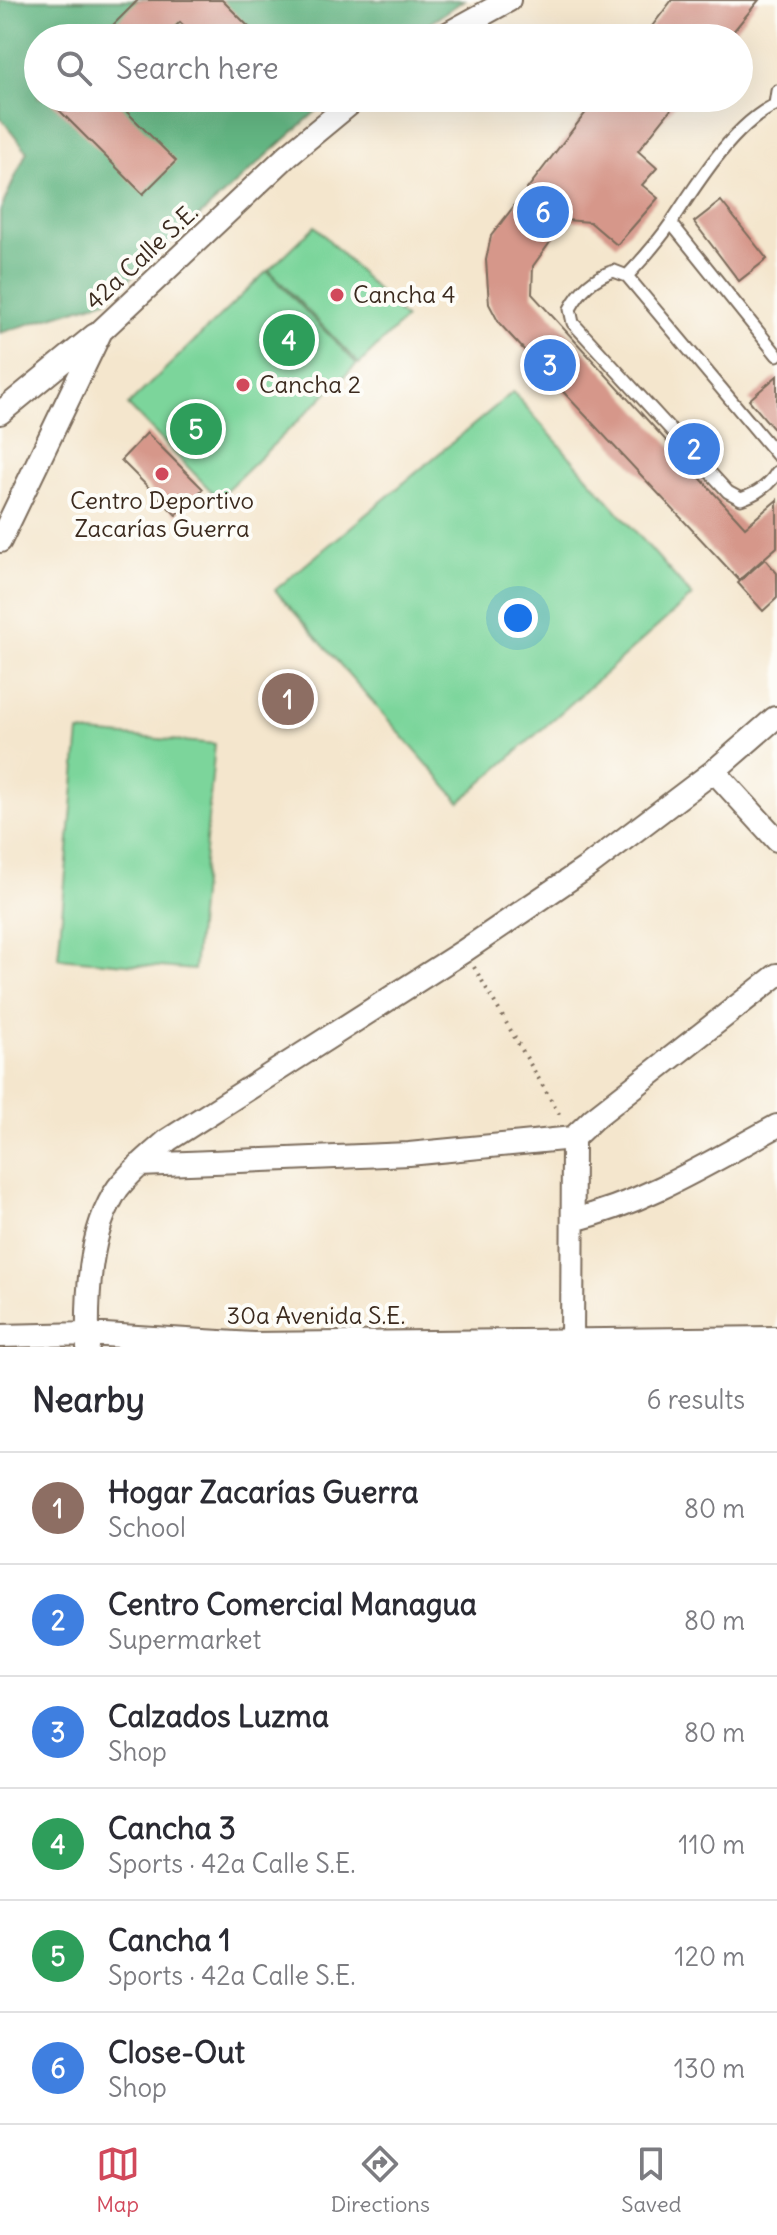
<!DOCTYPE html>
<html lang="en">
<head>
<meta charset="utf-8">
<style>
  :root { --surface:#fff; --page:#f7f7f7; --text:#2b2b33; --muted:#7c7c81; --line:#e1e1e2; --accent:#d1495b }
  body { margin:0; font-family:Delius,sans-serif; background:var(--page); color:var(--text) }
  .you { position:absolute; left:518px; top:618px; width:28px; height:28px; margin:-20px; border:6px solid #fff; border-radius:50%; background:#1a73e8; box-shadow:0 0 0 12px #1a73e833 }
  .badge { display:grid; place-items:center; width:52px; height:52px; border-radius:50%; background:var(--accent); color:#fff; font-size:26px; font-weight:700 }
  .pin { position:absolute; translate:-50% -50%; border:4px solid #fff; box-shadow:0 2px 8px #0006 }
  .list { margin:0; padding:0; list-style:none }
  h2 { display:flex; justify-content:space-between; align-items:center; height:104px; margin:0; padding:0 32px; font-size:34px }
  h2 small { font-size:26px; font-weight:400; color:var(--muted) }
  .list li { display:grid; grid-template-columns:52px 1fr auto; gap:24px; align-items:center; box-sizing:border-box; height:112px; padding:0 32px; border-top:2px solid var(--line) }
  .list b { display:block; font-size:30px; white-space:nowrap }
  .list p { margin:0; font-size:26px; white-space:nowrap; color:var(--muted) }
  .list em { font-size:26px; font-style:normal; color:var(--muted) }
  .icon { flex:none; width:44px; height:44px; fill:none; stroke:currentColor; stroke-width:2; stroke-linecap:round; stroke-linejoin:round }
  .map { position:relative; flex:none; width:777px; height:1347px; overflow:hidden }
  .search { position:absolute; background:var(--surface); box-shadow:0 8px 32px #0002; left:24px; right:24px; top:24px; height:88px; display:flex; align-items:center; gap:20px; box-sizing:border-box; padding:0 28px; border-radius:44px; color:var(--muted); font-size:30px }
  .sheet { height:776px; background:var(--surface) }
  nav { display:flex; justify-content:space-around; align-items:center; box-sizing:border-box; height:112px; border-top:2px solid var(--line); background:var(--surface); font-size:22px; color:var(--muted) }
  nav a { display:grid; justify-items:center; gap:4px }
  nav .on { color:var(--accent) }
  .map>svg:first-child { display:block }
  .green { fill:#7bd59b; stroke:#5b805c; stroke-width:2 }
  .forest { fill:#64b683; stroke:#507050; stroke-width:2 }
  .building { fill:#d6978a }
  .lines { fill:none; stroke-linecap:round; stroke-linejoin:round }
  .service-casing { stroke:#7c6c5b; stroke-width:15 }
  .minor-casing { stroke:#7c6c5b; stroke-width:26 }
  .path { stroke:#7c6c5b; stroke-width:4; stroke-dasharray:2 6; stroke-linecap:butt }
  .service { stroke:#fff; stroke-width:11 }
  .minor { stroke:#fff; stroke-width:22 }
  .poi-dot { fill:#d1495b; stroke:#fdfcf7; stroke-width:3 }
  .labels { text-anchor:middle; stroke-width:8; stroke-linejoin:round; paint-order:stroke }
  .street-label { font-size:24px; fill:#3b2a1e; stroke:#fdfcf7 }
  .poi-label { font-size:24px; fill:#3b2a1e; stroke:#fdfcf7; text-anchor:start }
</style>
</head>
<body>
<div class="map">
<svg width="777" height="1347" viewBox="0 0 777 1347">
  <rect width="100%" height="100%" fill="#fdfcf7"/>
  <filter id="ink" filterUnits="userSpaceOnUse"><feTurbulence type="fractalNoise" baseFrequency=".0125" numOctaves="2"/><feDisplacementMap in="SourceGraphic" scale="16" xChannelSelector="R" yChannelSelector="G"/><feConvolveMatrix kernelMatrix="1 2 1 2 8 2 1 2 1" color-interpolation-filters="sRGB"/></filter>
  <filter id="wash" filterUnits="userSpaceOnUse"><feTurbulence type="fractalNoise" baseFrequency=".006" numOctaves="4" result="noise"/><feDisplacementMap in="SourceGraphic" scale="32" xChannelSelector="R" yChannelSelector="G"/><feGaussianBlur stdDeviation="1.8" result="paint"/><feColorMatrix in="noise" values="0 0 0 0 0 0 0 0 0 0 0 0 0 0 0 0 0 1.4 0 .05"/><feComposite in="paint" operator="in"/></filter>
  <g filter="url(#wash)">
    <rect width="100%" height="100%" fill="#f4e6cd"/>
    <path class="green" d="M 315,226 L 405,319 L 359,364 L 269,270 Z
      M 267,271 L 357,364 L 218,498 L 128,405 Z
      M 513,392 L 692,596 L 460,802 L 275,590 Z
      M 79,732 L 215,744 L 194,970 L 58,958 Z"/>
    <path class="forest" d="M 0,0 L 464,0 L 408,38 L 38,38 L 38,98 L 331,98 L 106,300 L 0,333 L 0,211 L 27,151 L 0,117 Z"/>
    <g id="blocks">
      <path class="building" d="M 138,0 L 222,0 L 260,38 L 196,38 L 180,22 L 164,38 L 100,38 Z
        M 672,0 L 759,0 L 728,38 L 643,38 Z
        M 47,98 L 113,98 L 176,161 L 143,194 Z
        M 597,98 L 680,98 L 638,151 L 657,168 L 642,185 L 658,198 L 617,245 L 590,222 L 566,220 L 533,266 L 532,294 L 745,527 L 777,500 L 777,547 L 739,580 L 499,323 L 489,304 L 486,260 L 491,236 Z
        M 721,201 L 767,259 L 739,281 L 694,222 Z
        M 777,376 L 777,433 L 749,400 Z
        M 147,433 L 203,489 L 176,515 L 121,460 Z
        M 765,559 L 777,573 L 777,598 L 763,611 L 738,583 Z"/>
    </g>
  </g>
  <g filter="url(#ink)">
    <use href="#blocks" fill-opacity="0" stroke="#7c6c5b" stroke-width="2"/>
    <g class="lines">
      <g class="service-casing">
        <path id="service" d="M 775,104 L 777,91
          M 671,223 L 777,355
          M 627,276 C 642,260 658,242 671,223 C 696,185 734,123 777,104
          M 777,455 L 627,276 L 614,271 C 594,277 580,290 570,309 L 573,323 L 728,492 L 741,499 C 756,494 769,486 777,472"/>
      </g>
      <g class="minor-casing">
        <path id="minor" d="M 440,38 L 509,0
          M 0,413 L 95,335
          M 0,541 L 101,331 L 288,155 L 357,98
          M 775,718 L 714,771 L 777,840
          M 139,1165 L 409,1154 L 573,1138
          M 573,1220 C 647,1202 710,1162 777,1126
          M 0,1336 L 88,1334 L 253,1344 L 777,1338
          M 88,1347 C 87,1297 88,1231 118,1188 C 132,1170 151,1155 168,1140 L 464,951 L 586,868 L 714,771
          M 572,1347 L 573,1138 L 593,1119 L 777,975"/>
      </g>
      <path class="path" d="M 474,967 L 562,1119"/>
      <use href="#service" class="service"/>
      <use href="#minor" class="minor"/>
    </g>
  </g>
  <g class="poi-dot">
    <circle cx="337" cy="295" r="8"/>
    <circle cx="243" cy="385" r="8"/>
    <circle cx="162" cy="474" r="8"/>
  </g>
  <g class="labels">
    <g class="street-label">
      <text transform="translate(142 257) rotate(-43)" y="8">42a Calle S.E.</text>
      <text x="316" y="1324">30a Avenida S.E.</text>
    </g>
    <g class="poi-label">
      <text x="353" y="303">Cancha 4</text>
      <text x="259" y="393">Cancha 2</text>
      <text x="162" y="509" text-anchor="middle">Centro Deportivo<tspan x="162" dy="28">Zacarías Guerra</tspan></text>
    </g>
  </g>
</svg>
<div class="you"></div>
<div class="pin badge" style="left:288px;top:699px;background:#8d6e63">1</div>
<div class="pin badge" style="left:694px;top:449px;background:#3f7fe0">2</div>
<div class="pin badge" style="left:550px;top:365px;background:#3f7fe0">3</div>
<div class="pin badge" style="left:289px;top:340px;background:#2e9e5b">4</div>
<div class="pin badge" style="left:196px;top:429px;background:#2e9e5b">5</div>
<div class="pin badge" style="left:543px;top:212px;background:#3f7fe0">6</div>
<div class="search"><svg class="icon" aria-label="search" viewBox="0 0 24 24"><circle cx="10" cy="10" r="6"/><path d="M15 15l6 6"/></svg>Search here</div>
</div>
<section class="sheet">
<h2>Nearby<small>6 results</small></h2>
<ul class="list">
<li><span class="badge" style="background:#8d6e63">1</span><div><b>Hogar Zacarías Guerra</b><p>School</p></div><em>80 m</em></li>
<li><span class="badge" style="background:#3f7fe0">2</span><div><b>Centro Comercial Managua</b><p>Supermarket</p></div><em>80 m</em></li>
<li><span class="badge" style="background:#3f7fe0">3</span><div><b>Calzados Luzma</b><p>Shop</p></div><em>80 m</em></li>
<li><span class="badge" style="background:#2e9e5b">4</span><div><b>Cancha 3</b><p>Sports · 42a Calle S.E.</p></div><em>110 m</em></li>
<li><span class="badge" style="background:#2e9e5b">5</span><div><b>Cancha 1</b><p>Sports · 42a Calle S.E.</p></div><em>120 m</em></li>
<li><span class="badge" style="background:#3f7fe0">6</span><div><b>Close-Out</b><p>Shop</p></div><em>130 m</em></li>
</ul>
</section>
<nav>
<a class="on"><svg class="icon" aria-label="map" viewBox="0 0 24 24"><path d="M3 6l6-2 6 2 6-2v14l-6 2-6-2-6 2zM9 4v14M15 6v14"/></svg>Map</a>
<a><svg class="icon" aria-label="directions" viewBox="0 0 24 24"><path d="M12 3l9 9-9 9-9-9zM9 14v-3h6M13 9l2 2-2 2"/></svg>Directions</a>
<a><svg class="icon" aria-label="saved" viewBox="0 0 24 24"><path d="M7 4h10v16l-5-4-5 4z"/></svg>Saved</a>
</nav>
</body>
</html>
